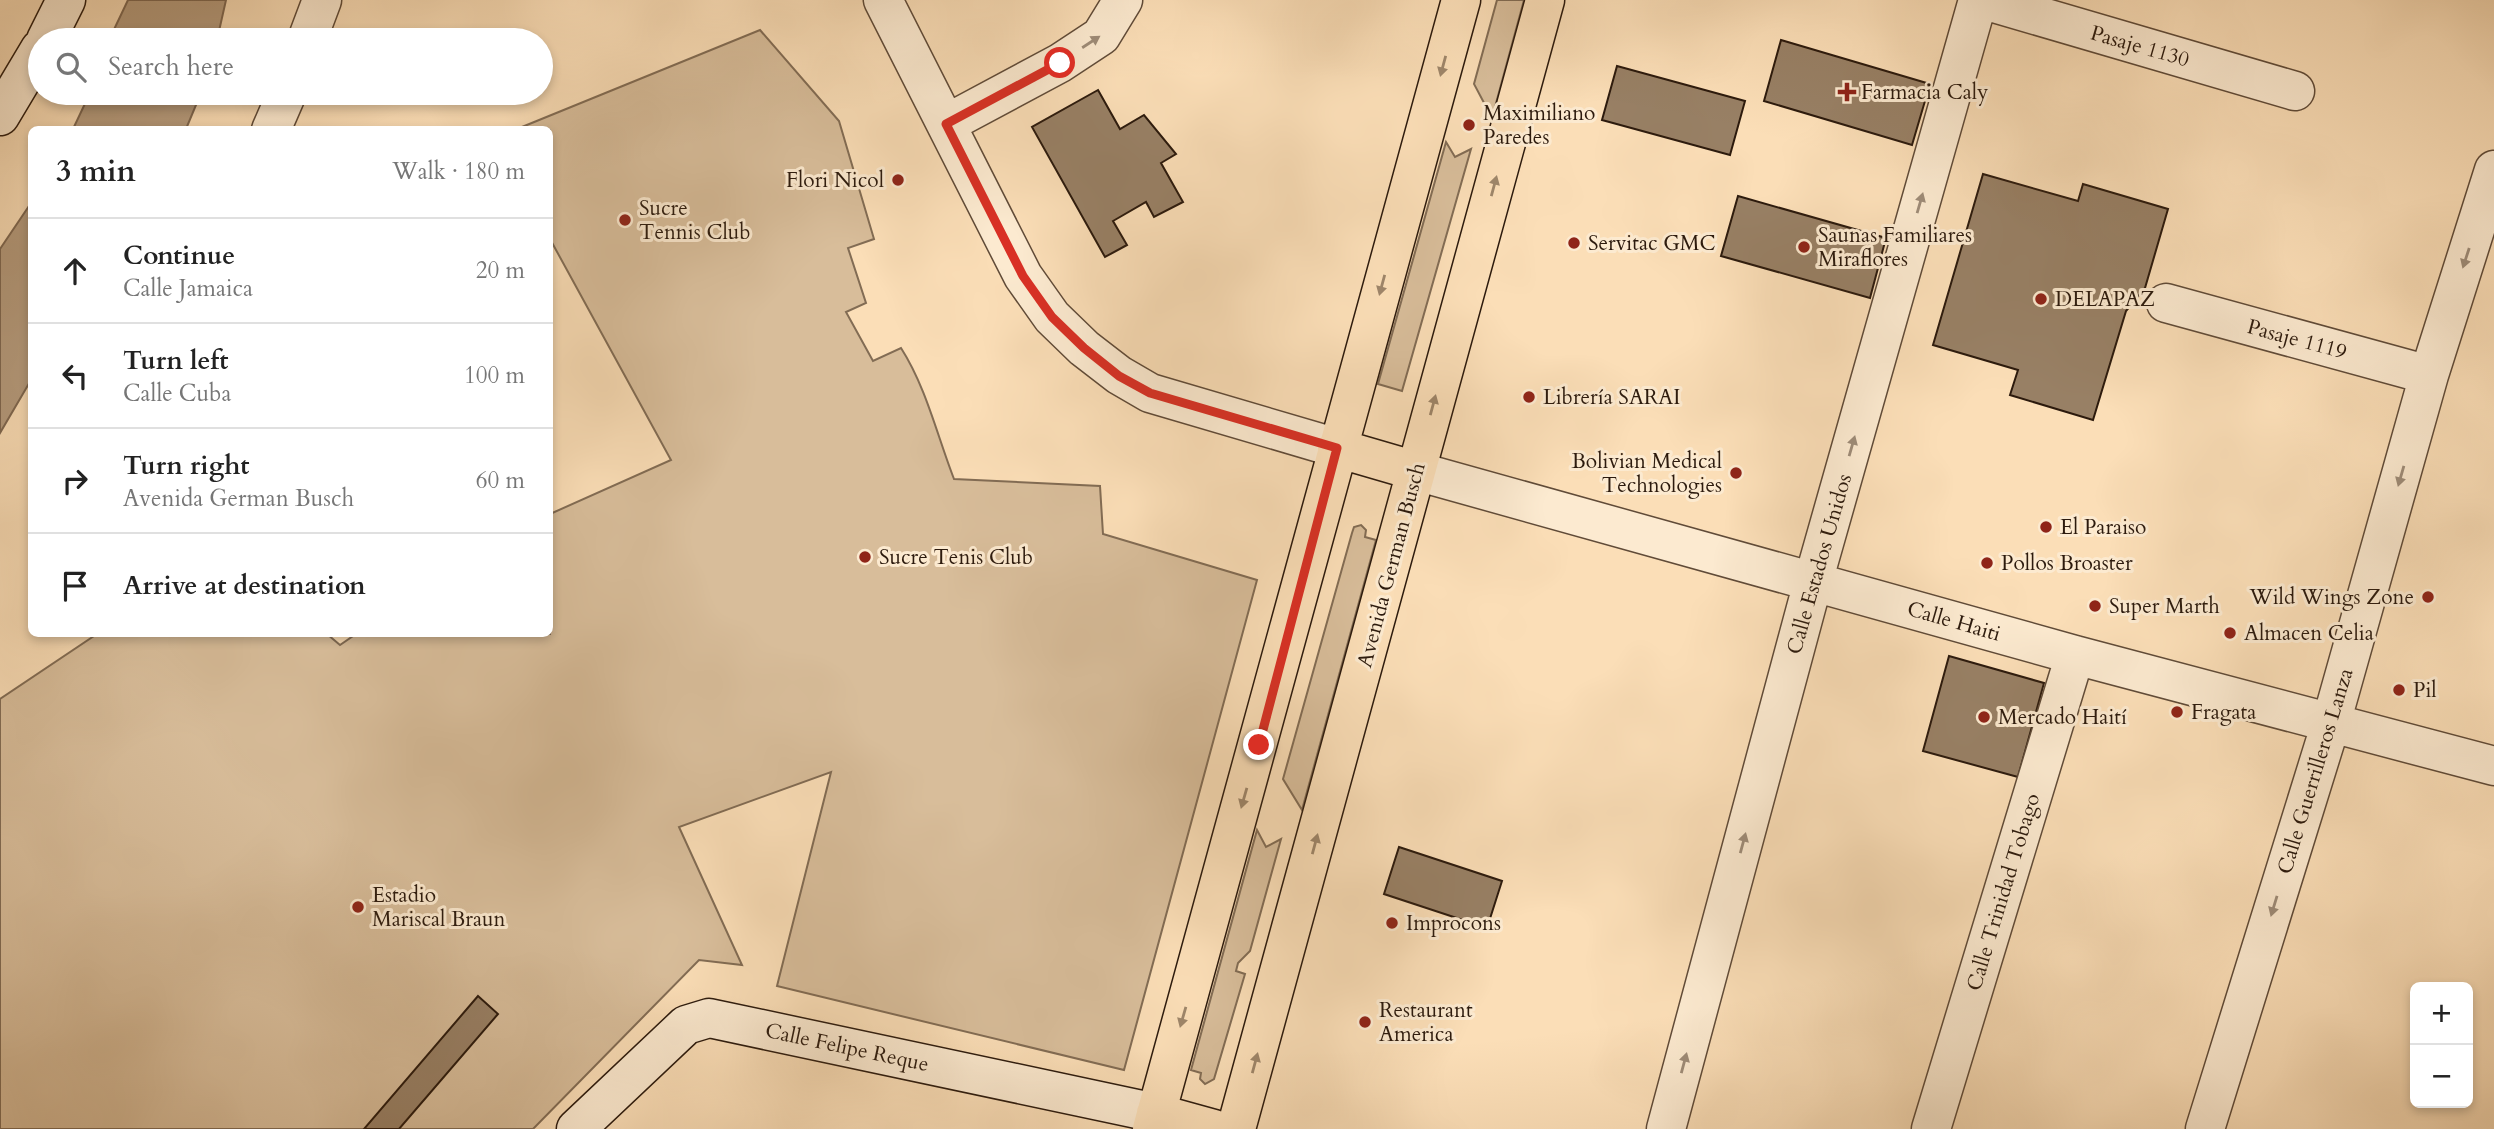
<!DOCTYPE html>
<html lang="en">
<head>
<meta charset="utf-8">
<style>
  :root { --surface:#fff; --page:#f6f6f6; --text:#222; --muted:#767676; --line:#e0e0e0 }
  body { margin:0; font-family:Cardo,serif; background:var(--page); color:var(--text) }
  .controls { position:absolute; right:21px; bottom:21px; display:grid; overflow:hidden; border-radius:10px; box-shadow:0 4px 10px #0003 }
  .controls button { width:63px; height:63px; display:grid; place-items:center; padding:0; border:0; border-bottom:2px solid var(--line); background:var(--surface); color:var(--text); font:35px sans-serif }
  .stop { position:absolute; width:21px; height:21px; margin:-16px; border:5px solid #d93025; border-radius:50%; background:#fff }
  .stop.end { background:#d93025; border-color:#fff; box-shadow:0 2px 7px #0008 }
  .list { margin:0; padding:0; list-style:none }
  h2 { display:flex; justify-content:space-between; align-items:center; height:91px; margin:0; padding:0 28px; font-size:30px }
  h2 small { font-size:23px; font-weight:400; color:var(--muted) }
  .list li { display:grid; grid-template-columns:46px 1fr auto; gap:21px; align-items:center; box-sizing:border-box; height:105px; padding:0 28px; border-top:2px solid var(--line) }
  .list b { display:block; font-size:26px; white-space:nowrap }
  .list p { margin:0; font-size:23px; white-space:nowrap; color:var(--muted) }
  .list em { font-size:23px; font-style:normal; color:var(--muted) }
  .icon { flex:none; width:38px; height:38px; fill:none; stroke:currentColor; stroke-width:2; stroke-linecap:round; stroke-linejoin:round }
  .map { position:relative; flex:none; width:2494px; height:1129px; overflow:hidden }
  .search { position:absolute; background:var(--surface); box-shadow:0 4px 10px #0003; left:28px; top:28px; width:525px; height:77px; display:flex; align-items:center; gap:18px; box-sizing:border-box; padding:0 24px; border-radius:38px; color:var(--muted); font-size:26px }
  .panel { position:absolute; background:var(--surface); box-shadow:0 4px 10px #0003; left:28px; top:126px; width:525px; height:511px; border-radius:10px }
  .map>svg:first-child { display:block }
  .green { fill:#d8bd9a; stroke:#826c54; stroke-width:2 }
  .water { fill:#b59b7d; stroke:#7e6750; stroke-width:2 }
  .building { fill:#988065; stroke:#2c1a0d; stroke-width:2 }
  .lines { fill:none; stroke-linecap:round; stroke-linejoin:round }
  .minor-casing { stroke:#604b38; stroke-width:41 }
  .secondary-casing { stroke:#2c1a0d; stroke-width:41 }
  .primary-casing { stroke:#2c1a0d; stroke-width:41 }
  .minor { stroke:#fcead0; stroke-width:38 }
  .secondary { stroke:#fcead0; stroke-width:38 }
  .primary { stroke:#fbdeb7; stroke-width:38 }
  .oneway { fill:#9e8c78 }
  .oneway2 { fill:#9e866a }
  .route { stroke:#d93025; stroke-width:9 }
  .poi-dot { fill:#8f2418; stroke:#fcead0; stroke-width:2.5 }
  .labels { text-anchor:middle; stroke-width:6; stroke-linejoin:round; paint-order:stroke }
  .street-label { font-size:21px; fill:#2c1a0d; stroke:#fcead0 }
  .poi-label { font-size:21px; fill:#2c1a0d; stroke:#fcead0; text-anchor:start }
</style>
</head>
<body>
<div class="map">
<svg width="2494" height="1129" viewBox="0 0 2494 1129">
  <rect width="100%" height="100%" fill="#fbdeb7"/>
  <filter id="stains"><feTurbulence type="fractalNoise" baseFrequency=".00286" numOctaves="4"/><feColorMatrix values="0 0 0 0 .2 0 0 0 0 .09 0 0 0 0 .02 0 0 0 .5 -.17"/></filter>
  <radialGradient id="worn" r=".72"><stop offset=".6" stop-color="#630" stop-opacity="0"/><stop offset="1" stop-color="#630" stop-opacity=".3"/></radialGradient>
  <path class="green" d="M 1497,0 L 1524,0 L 1492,118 L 1474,84 Z
    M 760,30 L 839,121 L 874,239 L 848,248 L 866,303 L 846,312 L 873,361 L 901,348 C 926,387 937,435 954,479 L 1100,486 L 1103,534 L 1257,580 L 1124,1070 L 777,986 L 831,772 L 679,827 L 742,965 L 699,960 L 533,1129 L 0,1129 L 0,699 L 97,634 L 327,634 L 340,645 L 356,634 L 550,634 L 550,514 L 671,460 L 550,239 L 550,130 L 517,129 Z
    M 1446,142 L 1455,157 L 1471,149 L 1402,391 L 1378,384 Z
    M 1361,525 L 1366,530 L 1365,537 L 1376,540 L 1302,810 L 1283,779 L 1352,533 L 1354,527 Z
    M 1257,830 L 1266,847 L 1281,839 L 1250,951 L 1238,963 L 1236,971 L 1245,974 L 1214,1079 L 1205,1084 L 1200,1079 L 1201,1073 L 1191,1070 Z"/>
  <path class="water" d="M 128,0 L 226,0 L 217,40 L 109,40 Z
    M 90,93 L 201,93 L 186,129 L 73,129 Z
    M 31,203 L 31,380 L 0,433 L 0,249 Z"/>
  <path class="building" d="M 1781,40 L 1930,84 L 1912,145 L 1764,101 Z
    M 1617,66 L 1745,101 L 1730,155 L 1602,120 Z
    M 1098,90 L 1120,129 L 1144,115 L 1176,154 L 1161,163 L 1183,202 L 1154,217 L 1146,202 L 1113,221 L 1127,245 L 1105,257 L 1032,127 Z
    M 1983,174 L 2078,201 L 2083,184 L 2168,209 L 2145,288 L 2126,311 L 2093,420 L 2010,395 L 2018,370 L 1933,345 Z
    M 1738,196 L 1886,238 L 1870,298 L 1721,256 Z
    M 1949,656 L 2044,683 L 2018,777 L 1923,751 Z
    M 1399,847 L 1502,881 L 1487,928 L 1384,894 Z
    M 478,996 L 498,1014 L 399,1129 L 364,1129 Z"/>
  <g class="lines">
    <g class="minor-casing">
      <path id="minor" d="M 883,0 L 1023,276 L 1052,317 L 1084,348 L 1119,375 L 1150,393 L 1337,448
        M 1984,0 L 2295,91
        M 307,40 L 322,0
        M 946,124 L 1060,63 L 1101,36 L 1123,0
        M 271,130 L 287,93
        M 2166,303 L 2429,375
        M 1416,471 L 2075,655 L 2494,766
        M 1666,1129 L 1813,582 L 1978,0
        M 1931,1129 L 2075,655
        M 2205,1129 L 2331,723 L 2429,375 L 2494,170"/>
    </g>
    <g class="secondary-casing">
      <path id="secondary" d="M 46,40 L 66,0
        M 0,116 L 40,49
        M 576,1129 L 686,1025 L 709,1018 L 1156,1113"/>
    </g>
    <g class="primary-casing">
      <path id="primary" d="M 1337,448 L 1416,471
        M 1156,1113 L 1214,1129
        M 1152,1129 L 1461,0
        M 1236,1129 L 1545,0"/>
    </g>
    <use href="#minor" class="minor"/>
    <use href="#secondary" class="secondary"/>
    <use href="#primary" class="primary"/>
  </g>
  <defs><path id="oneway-solid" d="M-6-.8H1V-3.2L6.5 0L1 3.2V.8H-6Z" transform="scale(1.75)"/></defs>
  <g class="oneway">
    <use href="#oneway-solid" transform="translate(1091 42) rotate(-33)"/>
    <use href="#oneway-solid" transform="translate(1920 203) rotate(-74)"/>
    <use href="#oneway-solid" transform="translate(2466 258) rotate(108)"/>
    <use href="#oneway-solid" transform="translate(1852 446) rotate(-74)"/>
    <use href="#oneway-solid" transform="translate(2401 476) rotate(106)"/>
    <use href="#oneway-solid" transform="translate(1743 843) rotate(-75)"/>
    <use href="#oneway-solid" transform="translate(2274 906) rotate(107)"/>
    <use href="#oneway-solid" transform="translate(1684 1063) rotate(-75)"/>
  </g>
  <g class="oneway2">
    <use href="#oneway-solid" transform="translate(1443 66) rotate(105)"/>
    <use href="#oneway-solid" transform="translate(1494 186) rotate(-75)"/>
    <use href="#oneway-solid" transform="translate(1382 285) rotate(105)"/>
    <use href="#oneway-solid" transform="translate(1433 405) rotate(-75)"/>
    <use href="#oneway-solid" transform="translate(1244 798) rotate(106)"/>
    <use href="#oneway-solid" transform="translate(1315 844) rotate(-75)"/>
    <use href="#oneway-solid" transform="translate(1183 1017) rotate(106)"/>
    <use href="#oneway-solid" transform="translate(1255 1063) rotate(-75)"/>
  </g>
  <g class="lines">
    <path class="route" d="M 1060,63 L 946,124 L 1023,276 L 1052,317 L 1084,348 L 1119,376 L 1150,393 L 1337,448 L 1259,745"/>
  </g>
  <g class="poi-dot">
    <path d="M1843.5 81.5h7v7h7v7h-7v7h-7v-7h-7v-7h7z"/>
    <circle cx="1469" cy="125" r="7"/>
    <circle cx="898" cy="180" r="7"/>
    <circle cx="625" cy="220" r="7"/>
    <circle cx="1574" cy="243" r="7"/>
    <circle cx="1804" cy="247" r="7"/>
    <circle cx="2041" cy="299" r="7"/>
    <circle cx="1529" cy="397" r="7"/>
    <circle cx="1736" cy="473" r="7"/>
    <circle cx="2046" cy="527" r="7"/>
    <circle cx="865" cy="557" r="7"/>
    <circle cx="1987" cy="563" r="7"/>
    <circle cx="2428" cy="597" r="7"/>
    <circle cx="2095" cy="606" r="7"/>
    <circle cx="2230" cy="633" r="7"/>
    <circle cx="2399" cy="690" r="7"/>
    <circle cx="2177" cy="712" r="7"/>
    <circle cx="1984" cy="717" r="7"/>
    <circle cx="358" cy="907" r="7"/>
    <circle cx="1392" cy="923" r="7"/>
    <circle cx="1365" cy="1022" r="7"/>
  </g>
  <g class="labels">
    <g class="street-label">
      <text transform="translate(2140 46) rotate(16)" y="7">Pasaje 1130</text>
      <text transform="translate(2297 339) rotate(15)" y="7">Pasaje 1119</text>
      <text transform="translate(1819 564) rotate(-74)" y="7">Calle Estados Unidos</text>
      <text transform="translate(1391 565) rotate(-75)" y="7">Avenida German Busch</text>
      <text transform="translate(1954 621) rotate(16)" y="7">Calle Haiti</text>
      <text transform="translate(2315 771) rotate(-73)" y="7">Calle Guerrilleros Lanza</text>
      <text transform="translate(2003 892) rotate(-73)" y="7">Calle Trinidad Tobago</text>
      <text transform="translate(847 1047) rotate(12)" y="7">Calle Felipe Reque</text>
    </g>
    <g class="poi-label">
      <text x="1861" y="99">Farmacia Caly</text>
      <text x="1483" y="120">Maximiliano<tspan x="1483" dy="24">Paredes</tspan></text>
      <text x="884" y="187" text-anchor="end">Flori Nicol</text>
      <text x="639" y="215">Sucre<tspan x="639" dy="24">Tennis Club</tspan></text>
      <text x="1818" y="242">Saunas Familiares<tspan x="1818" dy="24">Miraflores</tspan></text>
      <text x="1588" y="250">Servitac GMC</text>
      <text x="2055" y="306">DELAPAZ</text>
      <text x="1543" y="404">Librería SARAI</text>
      <text x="1722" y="468" text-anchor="end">Bolivian Medical<tspan x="1722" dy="24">Technologies</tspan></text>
      <text x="2060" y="534">El Paraiso</text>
      <text x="879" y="564">Sucre Tenis Club</text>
      <text x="2001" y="570">Pollos Broaster</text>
      <text x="2414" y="604" text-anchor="end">Wild Wings Zone</text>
      <text x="2109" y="613">Super Marth</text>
      <text x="2244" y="640">Almacen Celia</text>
      <text x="2413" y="697">Pil</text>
      <text x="2191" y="719">Fragata</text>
      <text x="1998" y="724">Mercado Haití</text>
      <text x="372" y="902">Estadio<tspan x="372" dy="24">Mariscal Braun</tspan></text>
      <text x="1406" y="930">Improcons</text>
      <text x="1379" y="1017">Restaurant<tspan x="1379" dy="24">America</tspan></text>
    </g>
  </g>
  <rect width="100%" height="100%" filter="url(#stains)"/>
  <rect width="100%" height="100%" fill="url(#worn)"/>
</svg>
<div class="controls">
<button>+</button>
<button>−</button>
</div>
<div class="stop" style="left:1060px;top:63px"></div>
<div class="stop end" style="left:1259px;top:745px"></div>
<div class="search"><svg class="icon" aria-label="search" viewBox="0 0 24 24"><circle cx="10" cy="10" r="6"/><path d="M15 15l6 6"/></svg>Search here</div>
<section class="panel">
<h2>3 min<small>Walk · 180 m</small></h2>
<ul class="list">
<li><svg class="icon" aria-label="ahead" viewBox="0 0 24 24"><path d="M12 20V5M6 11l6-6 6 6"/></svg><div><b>Continue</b><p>Calle Jamaica</p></div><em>20 m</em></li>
<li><svg class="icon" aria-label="left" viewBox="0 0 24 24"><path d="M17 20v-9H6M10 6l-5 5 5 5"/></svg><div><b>Turn left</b><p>Calle Cuba</p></div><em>100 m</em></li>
<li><svg class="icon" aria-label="right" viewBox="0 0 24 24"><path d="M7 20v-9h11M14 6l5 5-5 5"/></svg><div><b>Turn right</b><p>Avenida German Busch</p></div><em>60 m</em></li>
<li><svg class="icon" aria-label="arrive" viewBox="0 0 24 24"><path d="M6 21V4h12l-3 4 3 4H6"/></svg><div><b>Arrive at destination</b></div></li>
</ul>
</section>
</div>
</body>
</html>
